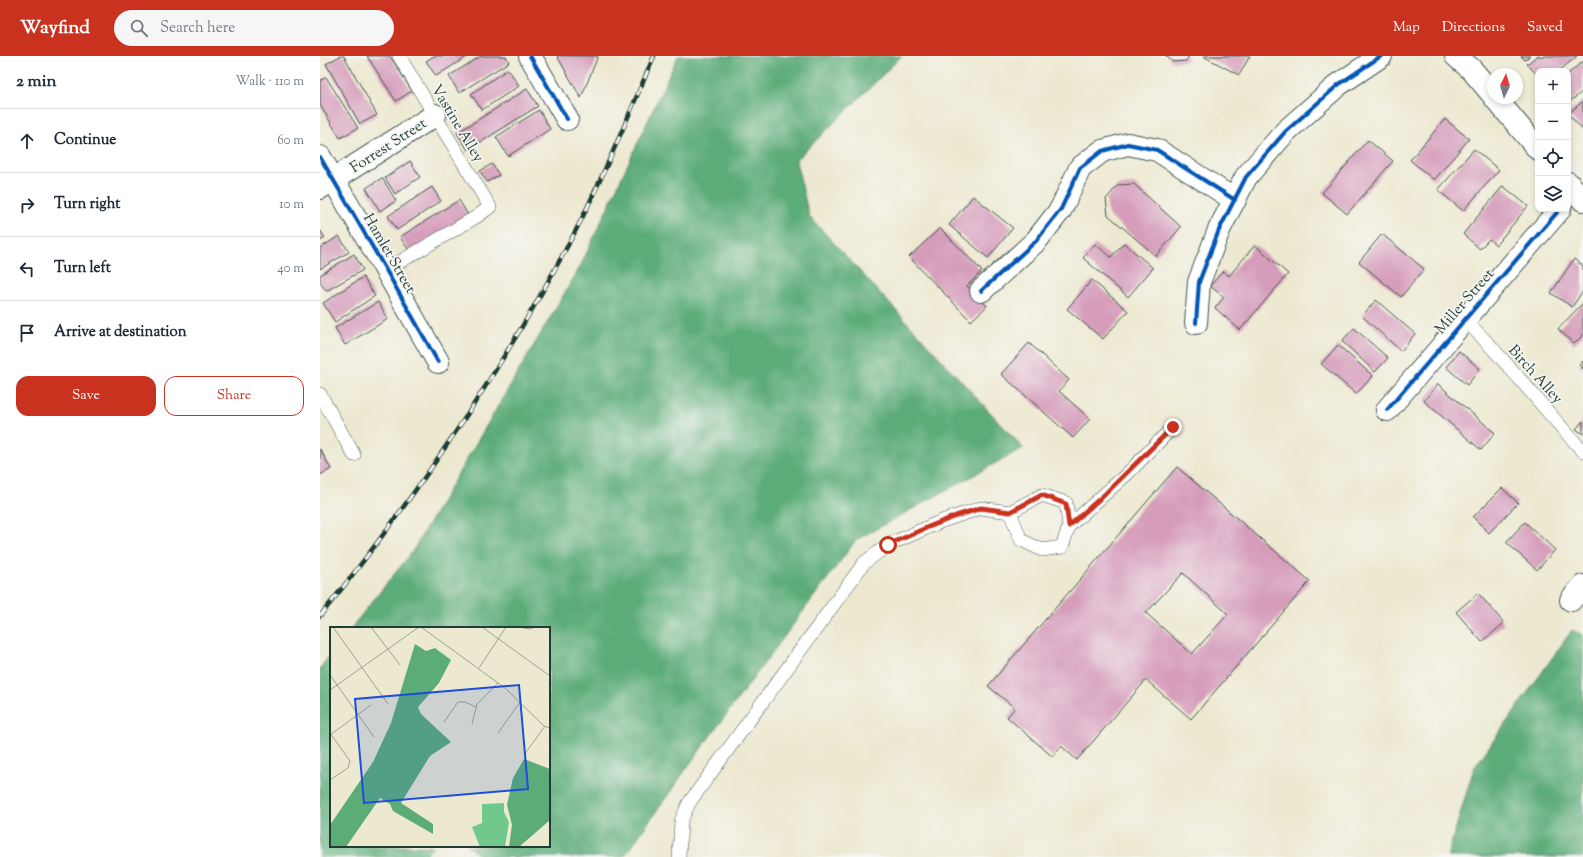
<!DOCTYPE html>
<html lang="en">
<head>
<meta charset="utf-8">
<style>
  :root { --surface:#fff; --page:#f6f6f7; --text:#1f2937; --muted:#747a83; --line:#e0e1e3; --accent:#c8321e }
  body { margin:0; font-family:"Sorts Mill Goudy",serif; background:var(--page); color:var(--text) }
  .controls { position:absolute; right:12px; top:12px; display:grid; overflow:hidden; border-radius:8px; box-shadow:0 2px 6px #0003 }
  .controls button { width:36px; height:36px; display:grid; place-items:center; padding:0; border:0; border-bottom:1px solid var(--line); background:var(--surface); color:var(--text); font:20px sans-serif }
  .compass { position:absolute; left:1167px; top:12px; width:36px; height:36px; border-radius:50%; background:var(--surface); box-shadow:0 2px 6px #0003; rotate:5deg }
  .stop { position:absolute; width:12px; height:12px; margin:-9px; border:3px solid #c8321e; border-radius:50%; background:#fff }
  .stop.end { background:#c8321e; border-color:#fff; box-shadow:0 1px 4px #0008 }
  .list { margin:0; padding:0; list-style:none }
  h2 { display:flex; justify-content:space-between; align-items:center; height:52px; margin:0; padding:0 16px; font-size:17px }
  h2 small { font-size:13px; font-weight:400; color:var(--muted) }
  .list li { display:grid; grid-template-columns:26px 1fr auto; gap:12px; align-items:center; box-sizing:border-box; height:64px; padding:0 16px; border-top:1px solid var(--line) }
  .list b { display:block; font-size:15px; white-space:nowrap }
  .list em { font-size:13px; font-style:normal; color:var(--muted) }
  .actions { display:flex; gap:8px; padding:12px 16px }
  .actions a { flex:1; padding:9px 0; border:1px solid var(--accent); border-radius:12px; text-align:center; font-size:14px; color:var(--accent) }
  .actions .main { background:var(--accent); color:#fff }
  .icon { flex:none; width:22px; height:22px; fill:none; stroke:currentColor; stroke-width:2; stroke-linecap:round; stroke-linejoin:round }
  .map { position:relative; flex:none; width:1263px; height:801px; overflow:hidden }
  header { display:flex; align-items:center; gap:24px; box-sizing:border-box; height:56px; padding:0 20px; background:var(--accent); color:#fff }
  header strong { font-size:19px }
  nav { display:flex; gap:22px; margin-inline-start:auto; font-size:14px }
  .search { width:280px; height:36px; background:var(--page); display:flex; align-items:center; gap:10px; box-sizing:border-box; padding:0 14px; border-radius:22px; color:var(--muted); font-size:15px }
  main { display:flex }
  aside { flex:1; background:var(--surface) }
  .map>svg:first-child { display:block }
  .forest { fill:#5cac78; stroke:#3e7456 }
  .building { fill:#d69dbb; fill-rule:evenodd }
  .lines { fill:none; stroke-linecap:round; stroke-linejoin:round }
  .lane-casing { stroke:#3e574c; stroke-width:14 }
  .street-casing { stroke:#3e574c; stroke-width:24 }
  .lane { stroke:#fff; stroke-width:13 }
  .street { stroke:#fff; stroke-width:22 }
  .rail-casing { stroke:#1f3d34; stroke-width:4.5 }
  .rail { stroke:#f6f6f2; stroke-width:3; stroke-dasharray:9; stroke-linecap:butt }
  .cycleway-casing { stroke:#f6f6f2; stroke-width:6 }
  .cycleway { stroke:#0057b8; stroke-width:4 }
  .route { stroke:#c8321e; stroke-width:5 }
  .labels { text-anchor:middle; stroke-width:3.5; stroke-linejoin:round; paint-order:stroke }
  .street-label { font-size:15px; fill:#1f3d34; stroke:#f6f6f2 }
  .inset-road { fill:none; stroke:#9ba492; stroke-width:1 }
  .view { fill:#1d4ed8; fill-opacity:0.15; stroke:#1d4ed8; stroke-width:2 }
  .inset-edge { fill:none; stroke:#1f3d34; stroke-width:2 }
</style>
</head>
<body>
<header>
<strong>Wayfind</strong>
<div class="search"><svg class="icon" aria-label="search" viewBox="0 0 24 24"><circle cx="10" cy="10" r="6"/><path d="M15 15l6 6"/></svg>Search here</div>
<nav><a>Map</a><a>Directions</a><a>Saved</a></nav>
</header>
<main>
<aside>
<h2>2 min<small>Walk · 110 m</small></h2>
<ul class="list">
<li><svg class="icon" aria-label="ahead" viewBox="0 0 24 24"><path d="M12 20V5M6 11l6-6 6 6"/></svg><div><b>Continue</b></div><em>60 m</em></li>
<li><svg class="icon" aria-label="right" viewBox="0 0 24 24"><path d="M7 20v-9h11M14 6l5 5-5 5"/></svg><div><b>Turn right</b></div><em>10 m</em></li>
<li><svg class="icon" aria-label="left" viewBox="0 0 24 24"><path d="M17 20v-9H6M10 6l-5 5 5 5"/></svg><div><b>Turn left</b></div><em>40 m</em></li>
<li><svg class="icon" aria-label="arrive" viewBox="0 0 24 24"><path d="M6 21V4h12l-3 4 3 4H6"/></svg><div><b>Arrive at destination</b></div></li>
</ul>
<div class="actions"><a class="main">Save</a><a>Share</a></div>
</aside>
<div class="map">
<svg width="1263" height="801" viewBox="0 0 1263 801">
  <rect width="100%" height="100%" fill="#f6f6f2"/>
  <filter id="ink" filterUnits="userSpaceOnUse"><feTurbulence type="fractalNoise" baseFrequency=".025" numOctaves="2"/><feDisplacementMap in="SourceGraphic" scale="8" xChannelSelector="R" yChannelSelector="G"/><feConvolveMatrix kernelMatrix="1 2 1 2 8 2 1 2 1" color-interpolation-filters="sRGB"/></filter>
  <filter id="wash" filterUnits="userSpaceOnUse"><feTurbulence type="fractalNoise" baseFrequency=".012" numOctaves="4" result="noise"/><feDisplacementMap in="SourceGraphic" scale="16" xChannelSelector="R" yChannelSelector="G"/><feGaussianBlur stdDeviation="0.9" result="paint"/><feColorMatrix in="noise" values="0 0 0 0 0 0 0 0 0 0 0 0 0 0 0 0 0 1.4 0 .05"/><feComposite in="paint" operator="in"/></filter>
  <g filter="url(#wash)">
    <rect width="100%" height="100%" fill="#ede9d1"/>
    <path class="forest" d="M 358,0 L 582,0 L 476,104 L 489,160 L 703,392 L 536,484 L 374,702 L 304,801 L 162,801 L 147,790 L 229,790 L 229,572 L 31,572 L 92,496 L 260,211 Z
      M 1252,574 L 1263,579 L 1263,801 L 1127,801 L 1154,712 Z
      M 11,598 L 11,790 L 113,790 L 104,801 L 0,801 L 0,612 Z"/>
    <g id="blocks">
      <path class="building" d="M 20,0 L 24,0 L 57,59 L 40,68 L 6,8 Z
        M 47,0 L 70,0 L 92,35 L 76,45 Z
        M 114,0 L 148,0 L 116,20 L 106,5 Z
        M 161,0 L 186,0 L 189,6 L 139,37 L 129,20 Z
        M 237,0 L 278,0 L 261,42 Z
        M 846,0 L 869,0 L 866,5 L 853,6 Z
        M 883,0 L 930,0 L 919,19 Z
        M 1201,0 L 1210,0 L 1205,4 Z
        M 1217,0 L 1257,0 L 1239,15 L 1218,15 L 1218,20 L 1207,8 Z
        M 1263,5 L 1263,35 L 1248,47 L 1248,18 Z
        M 188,13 L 199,30 L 162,54 L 151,38 Z
        M 6,21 L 38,72 L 20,82 L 0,49 L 0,25 Z
        M 207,33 L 218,50 L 148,94 L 137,77 Z
        M 1263,45 L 1263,74 L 1248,58 Z
        M 219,54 L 230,73 L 188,100 L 176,81 Z
        M 1125,63 L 1149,83 L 1114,124 L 1090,104 Z
        M 1048,84 L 1073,105 L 1027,158 L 1002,137 Z
        M 1154,93 L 1179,114 L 1143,155 L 1118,134 Z
        M 90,105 L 100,121 L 75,138 L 65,122 Z
        M 172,108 L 179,119 L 167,126 L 160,115 Z
        M 62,122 L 76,145 L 60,155 L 46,132 Z
        M 814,128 L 861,171 L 836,200 L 788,159 L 786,143 L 798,129 Z
        M 1183,130 L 1208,150 L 1176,189 L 1169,183 L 1160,193 L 1143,178 Z
        M 112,131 L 121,145 L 77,174 L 68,160 Z
        M 653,140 L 693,172 L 668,202 L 629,169 Z
        M 139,144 L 148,159 L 90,196 L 80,181 Z
        M 620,172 L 662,215 L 647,230 L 667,250 L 651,265 L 589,201 Z
        M 0,174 L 5,182 L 0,185 Z
        M 1062,178 L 1104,213 L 1081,241 L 1039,206 Z
        M 19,180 L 29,196 L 0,213 L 0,192 Z
        M 804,187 L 833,212 L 808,241 L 763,202 L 775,188 L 791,201 Z
        M 935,189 L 968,218 L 920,274 L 895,252 L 904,241 L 890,230 L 903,215 L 909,220 Z
        M 34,198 L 43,214 L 6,235 L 0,226 L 0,219 Z
        M 1254,203 L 1263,210 L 1263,235 L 1252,251 L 1231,237 Z
        M 43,221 L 55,240 L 15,266 L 3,247 Z
        M 772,224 L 808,255 L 783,283 L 747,253 Z
        M 1056,244 L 1095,278 L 1081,295 L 1042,260 Z
        M 58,246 L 68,263 L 25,289 L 15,272 Z
        M 1263,247 L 1263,279 L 1254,288 L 1238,273 Z
        M 1034,272 L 1068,302 L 1055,316 L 1022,285 Z
        M 709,287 L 749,324 L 739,335 L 770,363 L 753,382 L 681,318 Z
        M 1018,289 L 1053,320 L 1036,338 L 1001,308 Z
        M 1139,295 L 1160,313 L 1147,329 L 1126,311 Z
        M 1263,305 L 1263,313 L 1259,309 Z
        M 1118,328 L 1175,377 L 1161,394 L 1104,345 Z
        M 1263,365 L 1263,378 L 1256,373 Z
        M 0,393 L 11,413 L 0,419 Z
        M 857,411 L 990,525 L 871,663 L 826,624 L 757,704 L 741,690 L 733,701 L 687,661 L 695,652 L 668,630 ZM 863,517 L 908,558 L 872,598 L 826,557 Z
        M 1182,432 L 1198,447 L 1169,477 L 1153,461 Z
        M 1205,466 L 1235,494 L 1217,514 L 1186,486 Z
        M 1158,537 L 1184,567 L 1162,586 L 1136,556 Z"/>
    </g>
  </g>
  <g filter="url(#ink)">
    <use href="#blocks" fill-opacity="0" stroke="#3e574c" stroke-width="1"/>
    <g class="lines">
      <g class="lane-casing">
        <path id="lane" d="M 66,214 L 156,161 L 170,151 L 79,0
          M 1144,263 C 1187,304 1222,352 1263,395
          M 0,338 L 34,399
          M 749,470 L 808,417 L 853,371
          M 359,801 L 361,765 L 369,747 L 544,507 L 568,489 L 622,465 L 661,452 L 690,456 L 722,439 L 746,447 L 749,470 L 742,491 L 722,494 L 701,484 L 690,456"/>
      </g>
      <g class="street-casing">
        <path id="street" d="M 210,0 L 247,63
          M 1136,0 L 1152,14 L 1173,39
          M 1175,42 L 1218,93
          M 0,101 L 66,214 L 118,306
          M 1248,127 L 1263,144
          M 0,132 L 115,59
          M 661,235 L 716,185 L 741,153 L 760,112 L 782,95 L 808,88 L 837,94 L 915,144
          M 876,267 L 879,226 L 899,174 L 926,121 L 965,76 L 1018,29 L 1061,0
          M 1067,354 L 1240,153
          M 1251,544 L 1263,530"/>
      </g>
      <use href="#lane" class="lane"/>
      <use href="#street" class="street"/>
      <g class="rail-casing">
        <path id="rail" d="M 0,560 C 97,440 184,311 256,174 C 285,118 309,58 334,0"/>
      </g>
      <use href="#rail" class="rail"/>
      <g class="cycleway-casing">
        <path id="cycleway" d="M 210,0 L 247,63
          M 0,101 L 66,214 L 118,306
          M 661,235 L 716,185 L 741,153 L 760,112 L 782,95 L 808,88 L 837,94 L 915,144
          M 876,267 L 879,226 L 899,174 L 926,121 L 965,76 L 1018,29 L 1061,0
          M 1067,354 L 1240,153"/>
      </g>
      <use href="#cycleway" class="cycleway"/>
    </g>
  </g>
  <g class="lines" filter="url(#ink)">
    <path class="route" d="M 568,489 L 606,472 L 636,460 L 661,452 L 690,456 L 722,439 L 746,448 L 749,470 L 785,438 L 853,371"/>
  </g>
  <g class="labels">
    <g class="street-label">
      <text transform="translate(138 67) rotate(59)" y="5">Vastine Alley</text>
      <text transform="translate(68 89) rotate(-33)" y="5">Forrest Street</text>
      <text transform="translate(70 197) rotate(60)" y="5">Hamlet Street</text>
      <text transform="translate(1144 245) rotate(-49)" y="5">Miller Street</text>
      <text transform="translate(1216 318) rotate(48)" y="5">Birch Alley</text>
    </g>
  </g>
  <g transform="translate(10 571)">
    <rect width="220" height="220" fill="#ede9d1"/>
    <path d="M 174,176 L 174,185 L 179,195 L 175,220 L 150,220 L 142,200 L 152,196 L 152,177 Z" fill="#70c88d"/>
    <path d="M 85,17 L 96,24 L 105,21 L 121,33 L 109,56 L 88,80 L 91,87 L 121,115 L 100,129 L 71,176 L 103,197 L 103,207 L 63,184 L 60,177 L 50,171 L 16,220 L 0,220 L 0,198 L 43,135 L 61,96 ZM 194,132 L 220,142 L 220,193 L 189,220 L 179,220 L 182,198 L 177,178 L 183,151 Z" fill="#5cac78"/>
    <path class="inset-road" d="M 3,0 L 58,77M 41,0 L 70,38M 91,0 L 175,61 L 214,99 L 220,101M 152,0 L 220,49M 189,0 L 199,2 L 206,0M 149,41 L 176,0M 0,48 L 44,110M 0,63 L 89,0M 114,95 L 128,75 L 135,75 L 146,80M 142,97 L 147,77 L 168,56M 0,106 L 20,134 L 18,141 L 0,153M 168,106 L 190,75M 0,108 L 41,78M 194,128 L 215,99"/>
    <path class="view" d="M 189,58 L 198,162 L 34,176 L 25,72 Z"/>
    <rect width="220" height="220" class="inset-edge"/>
  </g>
</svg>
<div class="controls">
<button>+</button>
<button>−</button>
<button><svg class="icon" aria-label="locate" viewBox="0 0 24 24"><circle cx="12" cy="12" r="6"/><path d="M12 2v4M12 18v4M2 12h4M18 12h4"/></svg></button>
<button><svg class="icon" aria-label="layers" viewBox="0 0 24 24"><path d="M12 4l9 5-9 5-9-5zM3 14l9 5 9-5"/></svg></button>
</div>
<svg class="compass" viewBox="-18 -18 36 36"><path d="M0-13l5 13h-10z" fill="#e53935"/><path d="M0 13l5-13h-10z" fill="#747a83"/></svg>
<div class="stop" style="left:568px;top:489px"></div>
<div class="stop end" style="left:853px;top:371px"></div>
</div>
</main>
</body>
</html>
